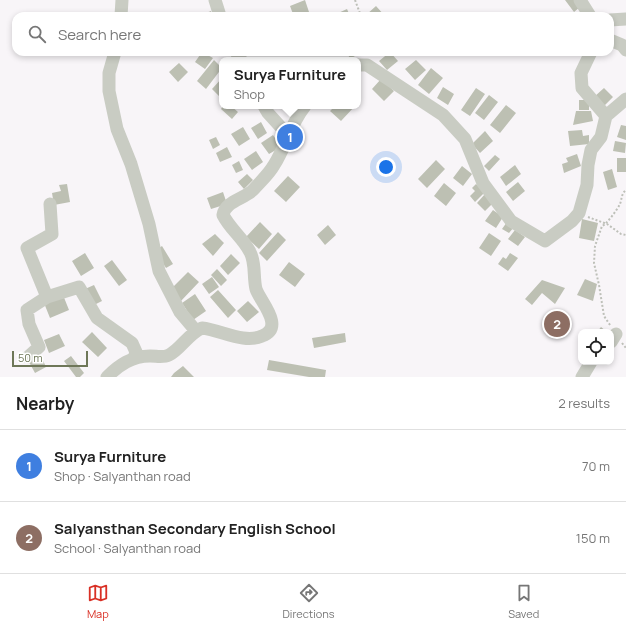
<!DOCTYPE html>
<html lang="en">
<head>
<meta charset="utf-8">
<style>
  :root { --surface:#fff; --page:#f6f6f6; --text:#222; --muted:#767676; --line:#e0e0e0; --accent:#d93025 }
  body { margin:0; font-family:Manrope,sans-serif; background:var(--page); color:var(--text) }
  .controls { position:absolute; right:12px; bottom:12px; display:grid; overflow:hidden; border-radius:8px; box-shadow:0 2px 6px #0003 }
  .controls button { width:36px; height:36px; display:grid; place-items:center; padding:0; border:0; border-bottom:1px solid var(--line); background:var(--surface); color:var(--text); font:20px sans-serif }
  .scale { position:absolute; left:12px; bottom:10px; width:76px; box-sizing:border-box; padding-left:4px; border:2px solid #6e7758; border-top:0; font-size:11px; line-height:14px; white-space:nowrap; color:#6e7758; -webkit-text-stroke:3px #fff; paint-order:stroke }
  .you { position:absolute; left:386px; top:167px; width:14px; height:14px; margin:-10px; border:3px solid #fff; border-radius:50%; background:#1a73e8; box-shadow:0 0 0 6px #1a73e833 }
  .badge { display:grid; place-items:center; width:26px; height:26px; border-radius:50%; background:var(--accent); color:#fff; font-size:13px; font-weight:700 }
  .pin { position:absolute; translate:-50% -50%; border:2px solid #fff; box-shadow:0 1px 4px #0006 }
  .popup { position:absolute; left:219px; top:57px; width:142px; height:52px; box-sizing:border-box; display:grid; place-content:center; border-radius:8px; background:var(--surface); filter:drop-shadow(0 1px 3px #0005); font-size:13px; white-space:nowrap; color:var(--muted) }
  .popup b { font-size:15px; color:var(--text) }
  .popup::after { content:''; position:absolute; left:50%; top:100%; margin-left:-8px; border:8px solid transparent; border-top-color:var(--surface) }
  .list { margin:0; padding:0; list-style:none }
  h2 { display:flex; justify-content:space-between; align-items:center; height:52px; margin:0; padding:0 16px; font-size:17px }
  h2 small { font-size:13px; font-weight:400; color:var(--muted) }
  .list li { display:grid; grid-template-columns:26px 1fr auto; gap:12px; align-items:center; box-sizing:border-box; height:72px; padding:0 16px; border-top:1px solid var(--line) }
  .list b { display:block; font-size:15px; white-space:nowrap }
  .list p { margin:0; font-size:13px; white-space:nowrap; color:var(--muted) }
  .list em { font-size:13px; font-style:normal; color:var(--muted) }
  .icon { flex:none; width:22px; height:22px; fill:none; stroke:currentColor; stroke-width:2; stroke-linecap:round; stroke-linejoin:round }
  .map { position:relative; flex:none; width:626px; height:377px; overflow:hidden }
  .search { position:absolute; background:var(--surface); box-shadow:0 2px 6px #0003; left:12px; right:12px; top:12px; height:44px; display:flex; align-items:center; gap:10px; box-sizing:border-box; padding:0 14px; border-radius:12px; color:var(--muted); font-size:15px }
  .sheet { height:196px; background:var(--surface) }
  nav { display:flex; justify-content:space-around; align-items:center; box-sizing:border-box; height:56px; border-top:1px solid var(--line); background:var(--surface); font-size:11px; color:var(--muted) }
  nav a { display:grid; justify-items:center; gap:2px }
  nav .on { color:var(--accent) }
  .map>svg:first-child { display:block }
  .building { fill:#bdc0b3 }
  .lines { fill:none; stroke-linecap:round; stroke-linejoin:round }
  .path { stroke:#bec0b9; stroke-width:2; stroke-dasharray:2 2; stroke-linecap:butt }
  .minor { stroke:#c9ccc3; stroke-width:13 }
</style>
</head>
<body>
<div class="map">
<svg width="626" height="377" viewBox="0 0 626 377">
  <rect width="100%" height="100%" fill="#f8f5f8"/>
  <path class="building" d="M 305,0 L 309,12 L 299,16 L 298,12 L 293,14 L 290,6 Z
    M 565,0 L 575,0 L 580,7 L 574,12 Z
    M 376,6 L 385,16 L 367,16 L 366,15 Z
    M 347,9 L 350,16 L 336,16 L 336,14 Z
    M 211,11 L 212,16 L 202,16 L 201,15 Z
    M 202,52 L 213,58 L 205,69 L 195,62 Z
    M 347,52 L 353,52 L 355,56 L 350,59 Z
    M 390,52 L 398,61 L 387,70 L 379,61 Z
    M 573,52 L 587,52 L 586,56 Z
    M 214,60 L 222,68 L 206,89 L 197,81 Z
    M 416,60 L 426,70 L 415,80 L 405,69 Z
    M 179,63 L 188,72 L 178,82 L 169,72 Z
    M 431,68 L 443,78 L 429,94 L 418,85 Z
    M 222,78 L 222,97 L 221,98 L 212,89 Z
    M 381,79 L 394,91 L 384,101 L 372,89 Z
    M 443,87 L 454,94 L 448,105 L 437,98 Z
    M 476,88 L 485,94 L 470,116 L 461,110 Z
    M 604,88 L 613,97 L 604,106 L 594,97 Z
    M 489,95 L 498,102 L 484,120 L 475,113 Z
    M 579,100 L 589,100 L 589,110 L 579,110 Z
    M 506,105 L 516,113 L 500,133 L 490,125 Z
    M 223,106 L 231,106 L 238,112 L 232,119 L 221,109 Z
    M 335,106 L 344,106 L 346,108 L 348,106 L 355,106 L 341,121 L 330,111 Z
    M 576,111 L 591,111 L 593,121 L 573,125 Z
    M 261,122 L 267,133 L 258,139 L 251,128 Z
    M 621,125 L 626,126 L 626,140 L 617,137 Z
    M 243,127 L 250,139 L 239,146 L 231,134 Z
    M 582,130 L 583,136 L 589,135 L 589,144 L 570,146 L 568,131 Z
    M 485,131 L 493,141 L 480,153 L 472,144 Z
    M 273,135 L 281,147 L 269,154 L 261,143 Z
    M 216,137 L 220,145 L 213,149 L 209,140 Z
    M 615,141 L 626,143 L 625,153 L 613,151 Z
    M 227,147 L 232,157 L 220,162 L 216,153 Z
    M 256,151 L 263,162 L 252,170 L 244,159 Z
    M 577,154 L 581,166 L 564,173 L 562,164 L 568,162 L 566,158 Z
    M 495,155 L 500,159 L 489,171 L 484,166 Z
    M 617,158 L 626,158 L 626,172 L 617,172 Z
    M 436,160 L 445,169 L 427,188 L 418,179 Z
    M 239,161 L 243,170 L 236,173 L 232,165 Z
    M 515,165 L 521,174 L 506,186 L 500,177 Z
    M 462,166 L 472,174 L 463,186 L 453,178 Z
    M 612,169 L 617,187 L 608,190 L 603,172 Z
    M 247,174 L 253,180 L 244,189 L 238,182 Z
    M 288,176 L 300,187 L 286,202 L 274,191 Z
    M 518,182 L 525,191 L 513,201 L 506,192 Z
    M 444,183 L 456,193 L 446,206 L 434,196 Z
    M 67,184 L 70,202 L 54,205 L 52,193 L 61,191 L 59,185 Z
    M 476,184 L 485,192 L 475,202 L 470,196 L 475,191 L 472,188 Z
    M 223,192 L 227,204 L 211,209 L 207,198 Z
    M 485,194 L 494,202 L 485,211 L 477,203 Z
    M 493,210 L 503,217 L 496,228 L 485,221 Z
    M 582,219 L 598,223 L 594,241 L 579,238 Z
    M 260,222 L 272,234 L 259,249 L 246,237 Z
    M 507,222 L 514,227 L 509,233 L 502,229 Z
    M 328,225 L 336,235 L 325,245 L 317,235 Z
    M 515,230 L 525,237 L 518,246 L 508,239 Z
    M 278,232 L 286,240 L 267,261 L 259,253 Z
    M 489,233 L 501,241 L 491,256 L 479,248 Z
    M 215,234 L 224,243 L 213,256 L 202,244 Z
    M 162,246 L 173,264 L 166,268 L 155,251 Z
    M 85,253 L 94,268 L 81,276 L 72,261 Z
    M 510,253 L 518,258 L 508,271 L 498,264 L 503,257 L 506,259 Z
    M 231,254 L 240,263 L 228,275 L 220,266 Z
    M 112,260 L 127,280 L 119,286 L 104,266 Z
    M 289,262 L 305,274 L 295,287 L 279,275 Z
    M 217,269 L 227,280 L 221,286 L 211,275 Z
    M 188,272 L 199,282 L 180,302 L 169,291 Z
    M 212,277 L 219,287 L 209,294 L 202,284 Z
    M 585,279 L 597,284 L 593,301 L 577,295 Z
    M 542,280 L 565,288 L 555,304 L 542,293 L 532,305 L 525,299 Z
    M 94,285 L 102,301 L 92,306 L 85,289 Z
    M 218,290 L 236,310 L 228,318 L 210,297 Z
    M 195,294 L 206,311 L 193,320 L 182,303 Z
    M 63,295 L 69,310 L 50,318 L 44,303 Z
    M 248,301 L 259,312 L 247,322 L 237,311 Z
    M 601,327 L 607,332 L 597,332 Z
    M 92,332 L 107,348 L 98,357 L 82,342 Z
    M 345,333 L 346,342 L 314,348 L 312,338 Z
    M 59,334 L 65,346 L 49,353 L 44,340 Z
    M 41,356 L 46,367 L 35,373 L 29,362 Z
    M 71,356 L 84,373 L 80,377 L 76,377 L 64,361 Z
    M 269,360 L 326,370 L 325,377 L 309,377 L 267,370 Z
    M 183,366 L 194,377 L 171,377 L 174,373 Z"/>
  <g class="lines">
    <path class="path" d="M 355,0 L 361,16
      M 588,217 L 607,224 L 621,234 L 626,235
      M 610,325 L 604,316 L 599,285 L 594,263 L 595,246 L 602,226 C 607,224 617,210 620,204 C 622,199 621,194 626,190
      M 622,343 L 626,348"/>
    <path class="minor" d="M 215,0 L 220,16
      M 580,0 L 590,16
      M 121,16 L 122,0
      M 610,20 L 626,19
      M 610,40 L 622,45 L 626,50
      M 115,52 L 109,73 L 109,91 L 117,129 L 131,164 L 149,224 L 159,271 L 180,312 L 196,331
      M 236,52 L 241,60
      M 591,52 L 581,73 L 582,88 L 606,116
      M 358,65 L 367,65 L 443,115 L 465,139 L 483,183 L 511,221 L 545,241 L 572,221 L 579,213 L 587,185 L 588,165 L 591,150 L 601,137 L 606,116 L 626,99
      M 264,106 L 268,113 L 287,134
      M 47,297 L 27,248 L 52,234 L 50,204
      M 611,342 L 616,334
      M 28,357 L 39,347 L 29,324 L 27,310 L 47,297 L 79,287 L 97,318 L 132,343 L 136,352 L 134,358
      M 107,377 C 119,365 132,356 150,356 C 157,356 163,358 169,355 C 181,349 188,334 202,328 C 221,330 244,344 262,336 C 286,327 259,300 256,289 C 253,277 256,263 250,252 C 243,238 230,229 223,215 C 225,201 245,199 254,189 C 261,181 269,174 274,165 C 287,145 289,126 305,106
      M 582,377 L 591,362"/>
  </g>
</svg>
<div class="controls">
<button><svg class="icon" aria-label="locate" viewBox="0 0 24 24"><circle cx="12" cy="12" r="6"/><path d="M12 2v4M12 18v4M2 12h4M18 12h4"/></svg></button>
</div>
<div class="scale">50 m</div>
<div class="you"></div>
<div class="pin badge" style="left:290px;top:137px;background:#3f7fe0">1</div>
<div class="popup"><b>Surya Furniture</b>Shop</div>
<div class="pin badge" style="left:557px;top:324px;background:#8d6e63">2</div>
<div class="search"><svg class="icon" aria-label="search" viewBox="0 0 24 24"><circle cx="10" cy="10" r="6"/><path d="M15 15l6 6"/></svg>Search here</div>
</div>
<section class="sheet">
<h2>Nearby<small>2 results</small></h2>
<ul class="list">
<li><span class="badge" style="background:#3f7fe0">1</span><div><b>Surya Furniture</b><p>Shop · Salyanthan road</p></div><em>70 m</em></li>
<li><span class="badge" style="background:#8d6e63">2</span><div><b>Salyansthan Secondary English School</b><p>School · Salyanthan road</p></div><em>150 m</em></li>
</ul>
</section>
<nav>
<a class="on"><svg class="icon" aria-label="map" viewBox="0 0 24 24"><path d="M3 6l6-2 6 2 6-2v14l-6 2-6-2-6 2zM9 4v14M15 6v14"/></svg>Map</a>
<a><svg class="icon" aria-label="directions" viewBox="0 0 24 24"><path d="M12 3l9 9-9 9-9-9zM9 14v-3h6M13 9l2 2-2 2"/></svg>Directions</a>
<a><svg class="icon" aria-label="saved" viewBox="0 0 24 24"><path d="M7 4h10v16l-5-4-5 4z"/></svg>Saved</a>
</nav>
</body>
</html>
